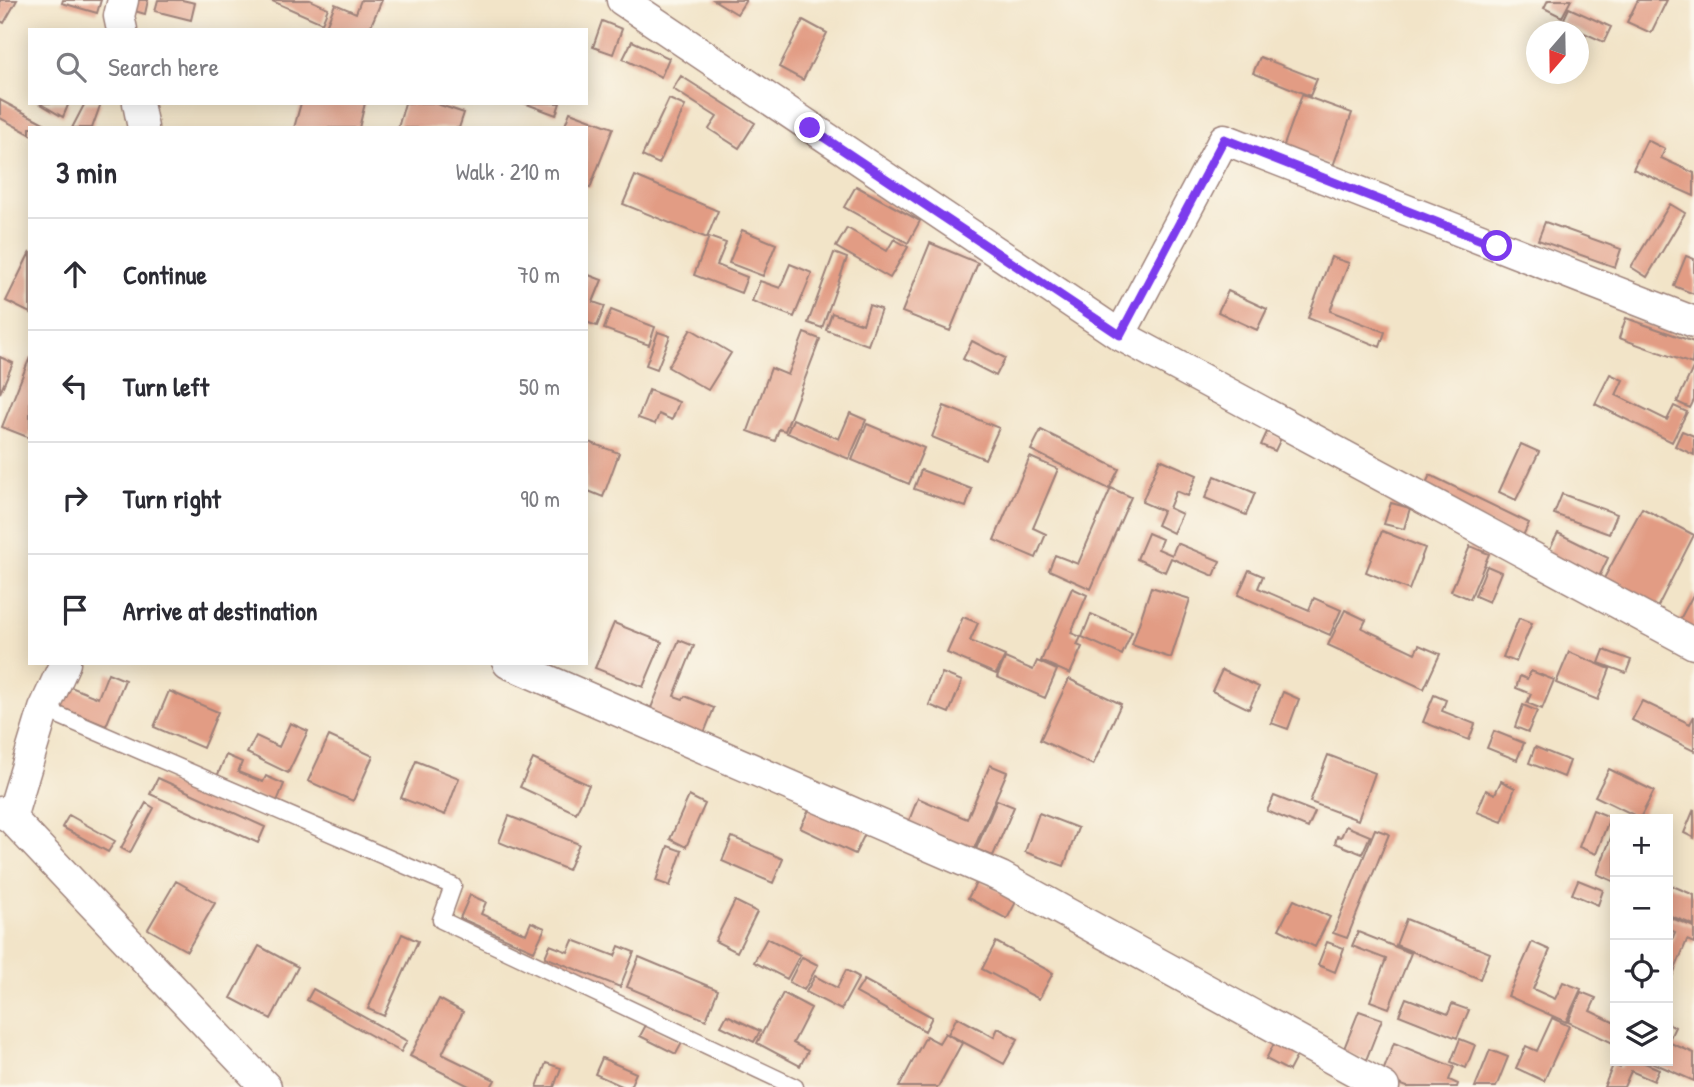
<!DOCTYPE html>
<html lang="en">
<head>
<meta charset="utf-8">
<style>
  :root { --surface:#fff; --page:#f7f7f7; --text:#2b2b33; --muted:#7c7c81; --line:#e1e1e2 }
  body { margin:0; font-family:"Patrick Hand",sans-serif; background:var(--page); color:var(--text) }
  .controls { position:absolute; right:21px; bottom:21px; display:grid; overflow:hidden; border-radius:0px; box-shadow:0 4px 18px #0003 }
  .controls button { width:63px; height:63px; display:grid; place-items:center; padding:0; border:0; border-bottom:2px solid var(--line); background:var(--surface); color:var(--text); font:35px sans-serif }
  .compass { position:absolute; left:1526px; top:21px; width:63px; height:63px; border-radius:50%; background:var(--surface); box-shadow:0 4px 18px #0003; rotate:200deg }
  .stop { position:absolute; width:21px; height:21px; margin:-16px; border:5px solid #7c3aed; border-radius:50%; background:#fff }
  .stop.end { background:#7c3aed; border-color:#fff; box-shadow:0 2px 7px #0008 }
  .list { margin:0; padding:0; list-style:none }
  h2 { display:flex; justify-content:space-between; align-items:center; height:91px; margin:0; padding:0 28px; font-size:30px }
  h2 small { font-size:23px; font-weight:400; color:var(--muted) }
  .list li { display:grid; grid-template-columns:46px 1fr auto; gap:21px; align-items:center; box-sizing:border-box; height:112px; padding:0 28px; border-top:2px solid var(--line) }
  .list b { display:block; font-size:26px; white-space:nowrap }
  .list em { font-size:23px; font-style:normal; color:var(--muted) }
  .icon { flex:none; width:38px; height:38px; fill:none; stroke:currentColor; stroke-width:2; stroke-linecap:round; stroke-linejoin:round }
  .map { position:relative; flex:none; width:1694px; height:1087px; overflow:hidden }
  .search { position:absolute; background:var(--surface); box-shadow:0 4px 18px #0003; left:28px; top:28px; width:560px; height:77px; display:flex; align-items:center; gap:18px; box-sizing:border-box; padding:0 24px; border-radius:0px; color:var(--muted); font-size:26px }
  .panel { position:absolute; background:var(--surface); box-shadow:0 4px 18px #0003; left:28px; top:126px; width:560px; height:539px; border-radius:0px }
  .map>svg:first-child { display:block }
  .building { fill:#e29c84 }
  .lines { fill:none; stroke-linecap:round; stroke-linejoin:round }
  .service-casing { stroke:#9e827a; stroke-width:19 }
  .minor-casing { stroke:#9e827a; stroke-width:33 }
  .service { stroke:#fff; stroke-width:16 }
  .minor { stroke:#fff; stroke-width:30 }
  .route { stroke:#7c3aed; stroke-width:9 }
</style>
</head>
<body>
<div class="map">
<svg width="1694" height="1087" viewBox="0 0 1694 1087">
  <rect width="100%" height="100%" fill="#fbf7ec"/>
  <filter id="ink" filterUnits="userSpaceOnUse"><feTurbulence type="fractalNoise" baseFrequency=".0143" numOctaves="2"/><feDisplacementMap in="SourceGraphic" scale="14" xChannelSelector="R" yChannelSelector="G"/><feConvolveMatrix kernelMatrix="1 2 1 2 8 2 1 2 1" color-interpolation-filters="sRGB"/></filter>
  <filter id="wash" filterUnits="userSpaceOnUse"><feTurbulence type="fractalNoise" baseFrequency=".00686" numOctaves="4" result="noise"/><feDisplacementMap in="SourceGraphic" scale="28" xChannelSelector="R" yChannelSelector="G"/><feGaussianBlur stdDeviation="1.57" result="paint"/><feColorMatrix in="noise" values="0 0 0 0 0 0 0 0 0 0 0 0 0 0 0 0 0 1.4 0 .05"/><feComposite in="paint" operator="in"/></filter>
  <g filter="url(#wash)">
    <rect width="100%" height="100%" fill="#f2e4c8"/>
    <g id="blocks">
      <path class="building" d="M 0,0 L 17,0 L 4,23 L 0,21 Z
        M 63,0 L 101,0 L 97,13 L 62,3 Z
        M 130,0 L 148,0 L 145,14 L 128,9 Z
        M 158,0 L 182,0 L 195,3 L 191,20 L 155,11 Z
        M 270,0 L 310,0 L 328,8 L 322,23 Z
        M 361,0 L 382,0 L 369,30 L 335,30 L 326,26 L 335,4 L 356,13 Z
        M 714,0 L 746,0 L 737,14 Z
        M 1548,0 L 1571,0 L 1562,17 L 1544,8 Z
        M 1638,0 L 1667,0 L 1651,33 L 1627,22 Z
        M 1569,8 L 1611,27 L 1604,42 L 1562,23 Z
        M 803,20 L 827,33 L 803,80 L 779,67 Z
        M 602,21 L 622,29 L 613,54 L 593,47 Z
        M 632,41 L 669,58 L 661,77 L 623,59 Z
        M 1260,57 L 1317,79 L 1310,96 L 1253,73 Z
        M 681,76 L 755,123 L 739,148 L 709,129 L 717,117 L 673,89 Z
        M 1302,95 L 1352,113 L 1333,166 L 1283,148 Z
        M 669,99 L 685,106 L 659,164 L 642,156 Z
        M 0,100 L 53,128 L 30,128 L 30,134 L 0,118 Z
        M 39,103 L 69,103 L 63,117 Z
        M 85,103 L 101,103 L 92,128 L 72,128 Z
        M 301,103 L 365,103 L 359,128 L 294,128 Z
        M 405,103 L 434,103 L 464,113 L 459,128 L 398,128 Z
        M 524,103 L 560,103 L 556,115 Z
        M 570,112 L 613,128 L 590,188 L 586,186 L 586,128 L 564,128 Z
        M 1647,140 L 1665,149 L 1661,158 L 1694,173 L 1694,196 L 1633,169 Z
        M 635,176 L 718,211 L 707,238 L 623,204 Z
        M 856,186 L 920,221 L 908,243 L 844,207 Z
        M 1670,204 L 1685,213 L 1647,277 L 1631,267 Z
        M 1545,222 L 1621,249 L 1615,267 L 1538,240 Z
        M 847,228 L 887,251 L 894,239 L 908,247 L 890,278 L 836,247 Z
        M 742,230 L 776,244 L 763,276 L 729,263 Z
        M 709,237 L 726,243 L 717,265 L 747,277 L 741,293 L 694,275 Z
        M 930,243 L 978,263 L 950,331 L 902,312 Z
        M 30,252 L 30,313 L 6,301 Z
        M 834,253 L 847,258 L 822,328 L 808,323 Z
        M 1686,256 L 1694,259 L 1694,294 L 1674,286 Z
        M 1331,257 L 1349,263 L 1330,311 L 1385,332 L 1380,347 L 1308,318 Z
        M 790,264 L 812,273 L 794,317 L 752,301 L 760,281 L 780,288 Z
        M 586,274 L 602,280 L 593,302 L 605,306 L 597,326 L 586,322 Z
        M 1228,291 L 1267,309 L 1257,330 L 1218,312 Z
        M 869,305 L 881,309 L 868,345 L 826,330 L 832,313 L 863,324 Z
        M 611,310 L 655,327 L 649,345 L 604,329 Z
        M 1626,318 L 1694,342 L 1692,364 L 1619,338 Z
        M 691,329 L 731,353 L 708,390 L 668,367 Z
        M 658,332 L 670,336 L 657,369 L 646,365 Z
        M 804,333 L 820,339 L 785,431 L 779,429 L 775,441 L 748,431 L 771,368 L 788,375 Z
        M 972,341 L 1005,358 L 996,376 L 963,359 Z
        M 0,357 L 13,363 L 0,393 Z
        M 30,357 L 30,438 L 2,427 Z
        M 1694,366 L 1694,400 L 1690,408 L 1677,402 Z
        M 1610,374 L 1623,380 L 1616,395 L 1667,420 L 1674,406 L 1687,412 L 1672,442 L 1595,404 Z
        M 649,390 L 679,402 L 672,420 L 659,414 L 655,424 L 638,418 Z
        M 944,406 L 999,428 L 985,459 L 932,437 Z
        M 850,413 L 866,420 L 849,459 L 787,433 L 793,419 L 839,439 Z
        M 867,424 L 924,448 L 909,484 L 852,460 Z
        M 1041,430 L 1119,469 L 1109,489 L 1031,450 Z
        M 1682,431 L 1694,436 L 1694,455 L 1675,446 Z
        M 1267,432 L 1281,438 L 1275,451 L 1261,445 Z
        M 586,441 L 619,453 L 603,497 L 586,490 Z
        M 1521,444 L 1539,452 L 1516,500 L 1499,492 Z
        M 1030,457 L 1058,469 L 1033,528 L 1046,534 L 1036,558 L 994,540 Z
        M 1160,459 L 1197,475 L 1188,496 L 1176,491 L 1169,508 L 1182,514 L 1173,533 L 1157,525 L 1163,511 L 1142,502 Z
        M 921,470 L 972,489 L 966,507 L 914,489 Z
        M 1430,475 L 1529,523 L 1521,540 L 1422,491 Z
        M 1215,476 L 1255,493 L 1246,515 L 1205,498 Z
        M 1111,488 L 1131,497 L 1091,589 L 1049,570 L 1055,555 L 1078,564 Z
        M 1562,494 L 1617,514 L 1609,534 L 1554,514 Z
        M 1391,503 L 1410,508 L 1404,529 L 1384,524 Z
        M 1642,508 L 1694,535 L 1656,610 L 1602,582 Z
        M 1382,531 L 1425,548 L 1409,590 L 1366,572 Z
        M 1148,533 L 1162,539 L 1158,549 L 1172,555 L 1177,543 L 1220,561 L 1214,576 L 1171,558 L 1165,572 L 1137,559 Z
        M 1558,533 L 1608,558 L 1598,579 L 1547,554 Z
        M 1470,546 L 1489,554 L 1470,599 L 1451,591 Z
        M 1487,566 L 1501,572 L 1489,602 L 1475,596 Z
        M 1249,570 L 1263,576 L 1258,588 L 1309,610 L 1314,598 L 1341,610 L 1330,635 L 1238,595 Z
        M 1151,587 L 1190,599 L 1171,658 L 1132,645 Z
        M 1072,588 L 1087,595 L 1071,633 L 1081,637 L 1077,645 L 1082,647 L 1070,674 L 1041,661 Z
        M 1694,593 L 1694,631 L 1678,623 Z
        M 1345,610 L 1366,620 L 1362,628 L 1415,653 L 1419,645 L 1440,654 L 1424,689 L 1328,645 Z
        M 1091,614 L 1132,632 L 1122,655 L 1082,637 Z
        M 963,617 L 978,623 L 970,641 L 1005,656 L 996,674 L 947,653 Z
        M 1519,618 L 1532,623 L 1516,662 L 1503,657 Z
        M 614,623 L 662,642 L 643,687 L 595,668 Z
        M 679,640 L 694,646 L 674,696 L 683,699 L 685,696 L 714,708 L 702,738 L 644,715 L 648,706 L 651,708 Z
        M 1604,650 L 1631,660 L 1626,673 L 1599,663 Z
        M 1569,652 L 1610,669 L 1598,700 L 1556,683 Z
        M 1005,658 L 1033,670 L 1037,661 L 1057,670 L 1045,698 L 997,677 Z
        M 1222,670 L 1259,687 L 1249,709 L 1212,691 Z
        M 1531,671 L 1554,680 L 1542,709 L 1527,703 L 1531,694 L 1516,688 L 1520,676 L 1527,679 Z
        M 108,673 L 125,680 L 106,726 L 57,706 L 66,685 L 98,698 Z
        M 942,673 L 962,681 L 949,713 L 929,705 Z
        M 1069,679 L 1121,704 L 1093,765 L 1040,740 Z
        M 169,691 L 218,712 L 203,748 L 154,727 Z
        M 1283,692 L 1299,699 L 1288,729 L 1271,723 Z
        M 1434,695 L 1446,700 L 1442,711 L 1475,724 L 1469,740 L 1423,722 Z
        M 1642,701 L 1690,724 L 1694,716 L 1694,751 L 1632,720 Z
        M 1523,705 L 1537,711 L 1528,732 L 1515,727 Z
        M 290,723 L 308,731 L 288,773 L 247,753 L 256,736 L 279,747 Z
        M 1494,731 L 1524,743 L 1517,760 L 1487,748 Z
        M 329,736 L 373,756 L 353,801 L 308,781 Z
        M 1535,747 L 1570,761 L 1564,777 L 1529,763 Z
        M 226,755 L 242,762 L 238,772 L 263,782 L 266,776 L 284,784 L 276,804 L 216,779 Z
        M 1328,755 L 1375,773 L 1358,820 L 1310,802 Z
        M 533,759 L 589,785 L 576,813 L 520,787 Z
        M 416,761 L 459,778 L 445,815 L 401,798 Z
        M 990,765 L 1007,772 L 973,851 L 908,823 L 918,798 L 967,819 Z
        M 1609,769 L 1654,791 L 1640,818 L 1595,796 Z
        M 158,778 L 265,827 L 258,843 L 150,794 Z
        M 1501,781 L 1515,788 L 1502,822 L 1477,812 L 1486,790 L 1495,794 Z
        M 689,796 L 705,804 L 686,847 L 670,839 Z
        M 1274,796 L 1315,812 L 1308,828 L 1267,811 Z
        M 997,800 L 1014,807 L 993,856 L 976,849 Z
        M 146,803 L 154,808 L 130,853 L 121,848 Z
        M 812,804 L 867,830 L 855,854 L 800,828 Z
        M 1694,809 L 1694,838 L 1684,833 Z
        M 1593,810 L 1610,817 L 1596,854 L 1579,847 Z
        M 1039,813 L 1078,828 L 1064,866 L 1025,852 Z
        M 69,815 L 115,841 L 108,852 L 62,827 Z
        M 509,816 L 579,844 L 568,870 L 499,842 Z
        M 1346,826 L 1370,836 L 1362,854 L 1335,843 L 1337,836 L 1341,837 Z
        M 1615,827 L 1615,882 L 1597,874 Z
        M 1375,829 L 1389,834 L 1347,938 L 1333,933 Z
        M 732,837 L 783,859 L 773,883 L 722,861 Z
        M 668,846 L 682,851 L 670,886 L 656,881 Z
        M 978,879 L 1017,900 L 1007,919 L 968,898 Z
        M 1578,880 L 1603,890 L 1598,905 L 1572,894 Z
        M 176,881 L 215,903 L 187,951 L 148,929 Z
        M 1668,884 L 1694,895 L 1694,925 L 1668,915 Z
        M 470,895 L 486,902 L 481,914 L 526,934 L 531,922 L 545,928 L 534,951 L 460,918 Z
        M 1294,900 L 1330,917 L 1315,947 L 1279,929 Z
        M 735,901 L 757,912 L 737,952 L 715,941 Z
        M 1669,917 L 1694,927 L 1694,943 L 1687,940 L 1668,987 L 1668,950 L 1675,932 L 1668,929 Z
        M 1406,919 L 1490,953 L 1480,979 L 1396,945 Z
        M 1358,932 L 1411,953 L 1389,1008 L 1370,1001 L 1386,959 L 1352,946 Z
        M 402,934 L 418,941 L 384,1016 L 368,1009 Z
        M 767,938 L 800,955 L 787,979 L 754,962 Z
        M 573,940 L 615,956 L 619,946 L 634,952 L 620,987 L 545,957 L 550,945 L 568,952 Z
        M 996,942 L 1053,973 L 1039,999 L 982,969 Z
        M 1327,942 L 1344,948 L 1335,972 L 1318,965 Z
        M 1532,942 L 1550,950 L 1533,989 L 1555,999 L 1563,982 L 1581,989 L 1566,1022 L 1508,996 Z
        M 259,946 L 298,967 L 271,1019 L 231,998 Z
        M 639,957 L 718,990 L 706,1020 L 627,987 Z
        M 802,957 L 818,965 L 804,990 L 789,982 Z
        M 846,970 L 859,977 L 841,1010 L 806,992 L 815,976 L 837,988 Z
        M 864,980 L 932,1017 L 925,1031 L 856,993 Z
        M 313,989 L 407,1041 L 401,1052 L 307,1000 Z
        M 1581,992 L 1596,998 L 1590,1011 L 1615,1023 L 1615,1044 L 1568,1022 Z
        M 783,993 L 811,1008 L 793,1043 L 808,1051 L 800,1066 L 757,1043 Z
        M 1406,998 L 1448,1014 L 1452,1004 L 1469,1010 L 1457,1038 L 1399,1015 Z
        M 439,999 L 463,1012 L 442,1054 L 495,1080 L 491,1087 L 471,1087 L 410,1056 Z
        M 1359,1011 L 1382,1019 L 1366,1060 L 1343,1051 Z
        M 727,1015 L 760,1031 L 754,1042 L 721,1026 Z
        M 957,1017 L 994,1037 L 998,1028 L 1018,1039 L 1004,1064 L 948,1034 Z
        M 1552,1018 L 1569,1026 L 1544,1081 L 1516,1068 L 1526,1046 L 1537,1051 Z
        M 1668,1023 L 1675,1027 L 1668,1042 L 1694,1053 L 1694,1081 L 1649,1061 L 1668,1061 Z
        M 646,1025 L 682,1043 L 676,1054 L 640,1036 Z
        M 945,1033 L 962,1043 L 938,1087 L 899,1087 L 926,1036 L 939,1043 Z
        M 1278,1036 L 1301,1048 L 1289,1071 L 1266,1059 Z
        M 1460,1039 L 1475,1045 L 1466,1068 L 1451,1062 Z
        M 1394,1043 L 1454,1067 L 1449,1080 L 1458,1084 L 1457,1087 L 1407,1087 L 1381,1077 Z
        M 1490,1050 L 1508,1057 L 1496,1087 L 1475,1087 Z
        M 602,1058 L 636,1073 L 630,1087 L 624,1087 L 595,1074 Z
        M 1623,1061 L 1640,1061 L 1659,1069 L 1654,1081 L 1631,1071 L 1624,1087 L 1604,1087 L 1613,1065 L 1620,1068 Z
        M 546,1063 L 561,1068 L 554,1087 L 537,1087 Z"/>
    </g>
  </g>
  <g filter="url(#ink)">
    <use href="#blocks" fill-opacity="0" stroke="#9e827a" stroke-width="2"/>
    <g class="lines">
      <g class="service-casing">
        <path id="service" d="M 44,709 L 453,886 L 441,920 L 795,1087"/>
      </g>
      <g class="minor-casing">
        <path id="minor" d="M 622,0 L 1120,335 L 1694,644
          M 122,30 L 119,16 L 123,0
          M 138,103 L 143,128
          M 1120,335 L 1224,139 L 1694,322
          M 508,663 L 1001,877 L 1384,1087
          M 0,812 L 11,818 L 266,1087
          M 11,818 L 44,709 L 65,663"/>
      </g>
      <use href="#service" class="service"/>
      <use href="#minor" class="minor"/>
    </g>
  </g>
  <g class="lines" filter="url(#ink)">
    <path class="route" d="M 810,128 L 1120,335 L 1224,139 L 1497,246"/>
  </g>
</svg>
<div class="controls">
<button>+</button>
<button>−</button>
<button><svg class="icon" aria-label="locate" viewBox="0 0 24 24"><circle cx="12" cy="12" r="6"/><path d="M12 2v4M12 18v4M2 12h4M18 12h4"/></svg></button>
<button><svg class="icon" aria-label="layers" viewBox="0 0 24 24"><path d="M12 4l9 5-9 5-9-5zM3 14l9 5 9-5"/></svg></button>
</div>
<svg class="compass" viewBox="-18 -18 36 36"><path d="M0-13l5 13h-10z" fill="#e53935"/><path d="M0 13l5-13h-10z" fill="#7c7c81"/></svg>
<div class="stop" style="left:1497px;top:246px"></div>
<div class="stop end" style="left:810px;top:128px"></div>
<div class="search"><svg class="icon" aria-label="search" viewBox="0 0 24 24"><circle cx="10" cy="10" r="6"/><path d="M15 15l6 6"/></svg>Search here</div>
<section class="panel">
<h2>3 min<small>Walk · 210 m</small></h2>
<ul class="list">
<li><svg class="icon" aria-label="ahead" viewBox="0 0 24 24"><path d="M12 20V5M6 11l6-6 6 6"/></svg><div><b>Continue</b></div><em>70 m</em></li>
<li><svg class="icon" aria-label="left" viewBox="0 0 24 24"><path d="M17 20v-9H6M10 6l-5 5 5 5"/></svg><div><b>Turn left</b></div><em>50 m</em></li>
<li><svg class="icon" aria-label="right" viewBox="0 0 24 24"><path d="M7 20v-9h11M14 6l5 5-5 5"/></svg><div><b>Turn right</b></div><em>90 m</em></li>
<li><svg class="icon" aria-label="arrive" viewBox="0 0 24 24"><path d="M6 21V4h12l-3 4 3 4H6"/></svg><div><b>Arrive at destination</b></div></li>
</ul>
</section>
</div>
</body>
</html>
